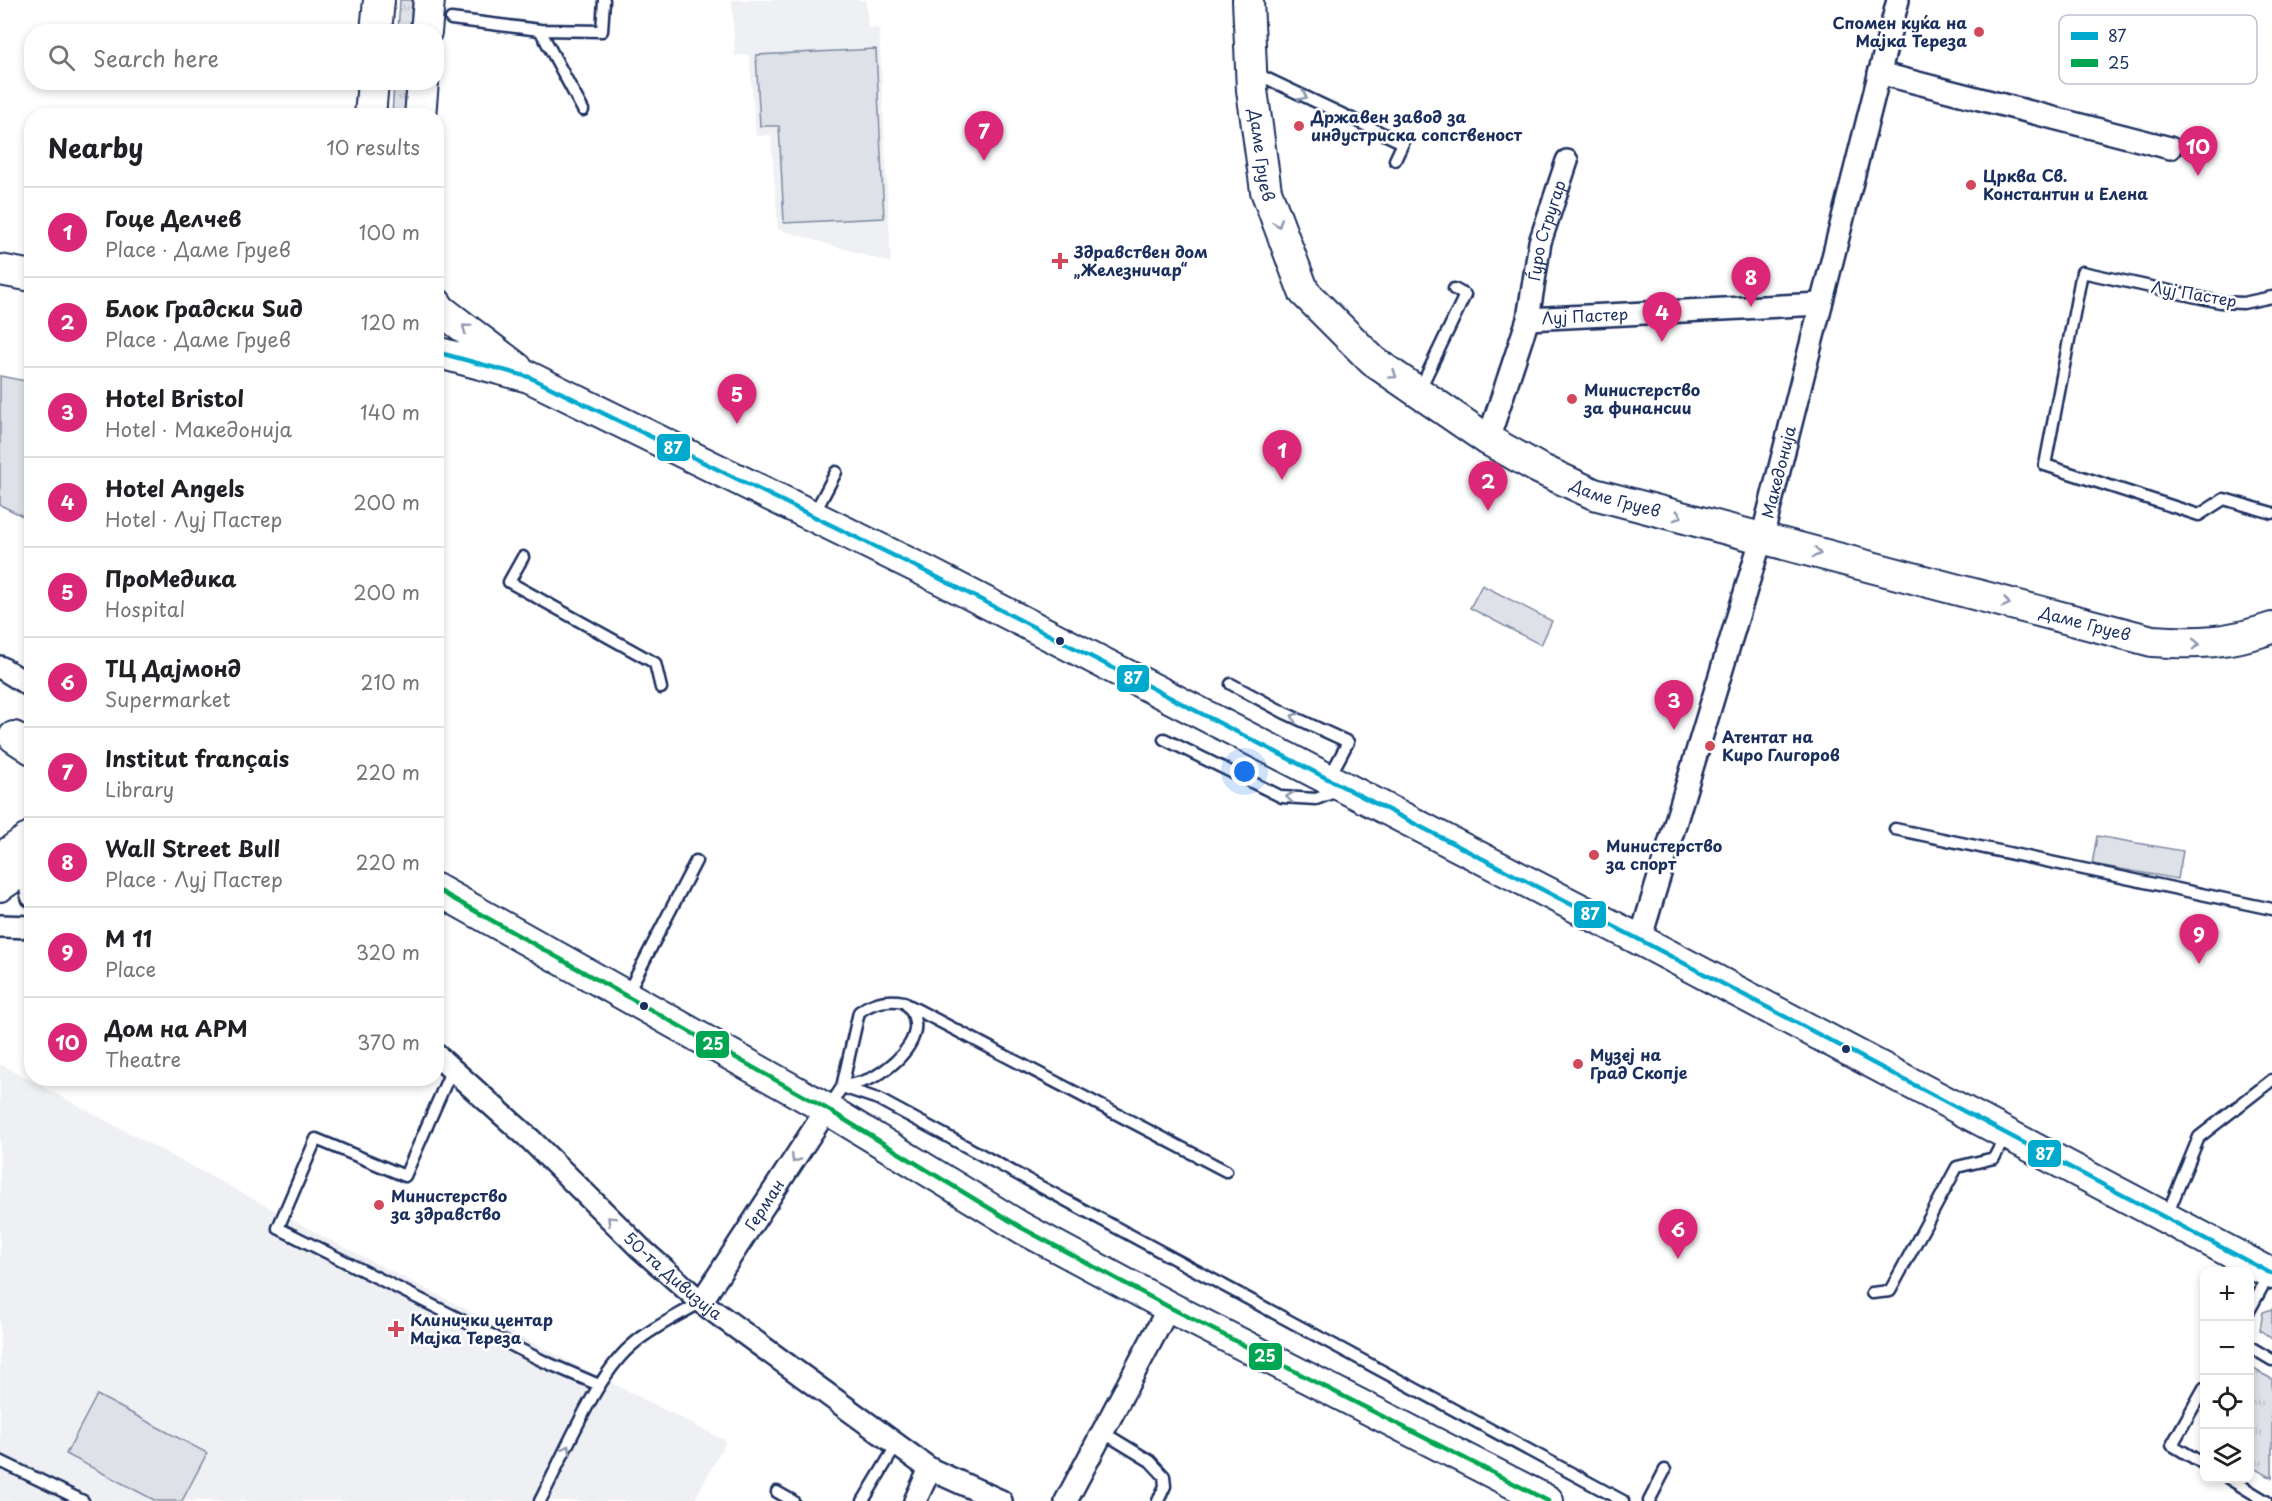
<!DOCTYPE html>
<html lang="en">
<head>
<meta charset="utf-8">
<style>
  :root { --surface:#fff; --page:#f6f6f6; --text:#202124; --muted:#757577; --line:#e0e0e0; --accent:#db2777 }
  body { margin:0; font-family:"Playpen Sans",sans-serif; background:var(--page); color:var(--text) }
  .controls { position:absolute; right:18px; bottom:18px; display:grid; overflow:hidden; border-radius:12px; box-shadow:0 3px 9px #0003 }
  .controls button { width:54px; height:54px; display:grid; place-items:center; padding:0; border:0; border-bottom:2px solid var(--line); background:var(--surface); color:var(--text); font:30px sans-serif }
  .you { position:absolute; left:1245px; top:772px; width:21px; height:21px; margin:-15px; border:4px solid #fff; border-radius:50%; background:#1a73e8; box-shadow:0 0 0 9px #1a73e833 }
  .badge { display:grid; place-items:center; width:39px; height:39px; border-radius:50%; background:var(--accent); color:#fff; font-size:20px; font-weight:700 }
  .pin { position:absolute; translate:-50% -50px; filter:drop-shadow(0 2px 3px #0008) }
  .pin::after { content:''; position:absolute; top:32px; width:21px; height:18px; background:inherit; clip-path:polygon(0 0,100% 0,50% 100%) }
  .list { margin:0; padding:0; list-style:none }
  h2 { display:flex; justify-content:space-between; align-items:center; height:78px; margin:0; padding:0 24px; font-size:26px }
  h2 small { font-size:20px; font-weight:400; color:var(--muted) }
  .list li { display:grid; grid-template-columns:39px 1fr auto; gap:18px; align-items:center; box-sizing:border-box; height:90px; padding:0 24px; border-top:2px solid var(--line) }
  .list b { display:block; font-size:22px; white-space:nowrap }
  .list p { margin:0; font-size:20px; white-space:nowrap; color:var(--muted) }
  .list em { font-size:20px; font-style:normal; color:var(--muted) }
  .icon { flex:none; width:33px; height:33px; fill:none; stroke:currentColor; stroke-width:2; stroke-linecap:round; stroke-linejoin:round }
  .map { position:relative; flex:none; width:2272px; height:1501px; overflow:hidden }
  .search { position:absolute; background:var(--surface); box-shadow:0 3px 9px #0003; left:24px; top:24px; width:420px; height:66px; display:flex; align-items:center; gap:15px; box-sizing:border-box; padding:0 21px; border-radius:24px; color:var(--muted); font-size:22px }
  .panel { position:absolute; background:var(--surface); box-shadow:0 3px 9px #0003; left:24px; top:108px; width:420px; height:978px; border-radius:24px }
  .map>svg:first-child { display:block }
  .built { fill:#eff0f4 }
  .grass { fill:url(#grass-tufts); stroke:#7c88a2; stroke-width:1.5 }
  .park { fill:#dee1e7; stroke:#7c88a2; stroke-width:1.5 }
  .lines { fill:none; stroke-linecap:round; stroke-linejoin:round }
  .lane-casing { stroke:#1b2f5e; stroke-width:15 }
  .street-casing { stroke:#1b2f5e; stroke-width:26 }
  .secondary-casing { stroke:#1b2f5e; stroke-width:34 }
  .lane { stroke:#fff; stroke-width:10 }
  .street { stroke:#fff; stroke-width:21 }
  .secondary { stroke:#fff; stroke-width:30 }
  .bus-1-casing { stroke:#fff; stroke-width:9 }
  .bus-2-casing { stroke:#fff; stroke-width:9 }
  .bus-1 { stroke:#00a9ce; stroke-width:4.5 }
  .bus-2 { stroke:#00a651; stroke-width:4.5 }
  .oneway { stroke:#8d97ae }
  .poi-dot { fill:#d1495b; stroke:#fff; stroke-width:2 }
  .bus-dot { fill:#1b2f5e; stroke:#fff; stroke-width:2 }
  .labels { text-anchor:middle; stroke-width:5; stroke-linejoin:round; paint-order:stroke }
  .poi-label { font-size:16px; font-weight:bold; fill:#1b2f5e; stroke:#fff; text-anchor:start }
  .street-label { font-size:16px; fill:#1b2f5e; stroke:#fff }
  .key { fill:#fff; stroke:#bbc1cf; stroke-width:1.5 }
  .key-label { font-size:16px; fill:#1b2f5e }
  .line-badge { stroke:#fff; stroke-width:2 }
  .badge-label { font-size:16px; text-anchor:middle; font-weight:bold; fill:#fff }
</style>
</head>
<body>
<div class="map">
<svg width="2272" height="1501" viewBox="0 0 2272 1501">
  <defs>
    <pattern id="grass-tufts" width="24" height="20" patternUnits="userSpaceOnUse" patternTransform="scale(1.5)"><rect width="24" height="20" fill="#dee1e7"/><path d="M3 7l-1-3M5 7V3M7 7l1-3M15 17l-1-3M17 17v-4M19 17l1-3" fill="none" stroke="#bec1c9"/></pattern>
  </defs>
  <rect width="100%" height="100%" fill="#fff"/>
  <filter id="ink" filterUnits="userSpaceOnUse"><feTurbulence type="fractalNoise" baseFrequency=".0167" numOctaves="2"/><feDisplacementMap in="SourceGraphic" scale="12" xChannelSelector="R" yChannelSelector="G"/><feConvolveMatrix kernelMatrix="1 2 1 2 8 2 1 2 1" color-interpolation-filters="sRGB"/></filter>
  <g filter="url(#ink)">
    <path class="built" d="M 732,0 L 866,0 L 868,28 L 879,28 L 891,263 L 778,229 L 771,135 L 756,136 L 749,55 L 735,56 Z
      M 0,1064 L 330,1240 L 726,1441 L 694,1501 L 0,1501 Z"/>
    <path class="grass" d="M 400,0 L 412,0 L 410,31 L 398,31 Z
      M 394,83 L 407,83 L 404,115 L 392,115 Z
      M 2272,1309 L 2272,1339 L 2260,1330 L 2263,1312 Z
      M 2250,1367 L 2272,1379 L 2272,1478 L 2250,1466 Z"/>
    <path class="park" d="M 876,49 L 884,218 L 784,223 L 779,126 L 760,126 L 756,55 Z
      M 0,376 L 31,382 L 31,520 L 0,505 Z
      M 1482,585 L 1552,621 L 1541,645 L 1470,608 Z
      M 2097,836 L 2183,851 L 2178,879 L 2092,864 Z
      M 97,1395 L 207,1453 L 182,1501 L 156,1501 L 66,1454 Z"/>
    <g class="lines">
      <g class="lane-casing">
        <path id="lane" d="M 451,19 L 540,30 L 583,110
          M 540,30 L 602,31 L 604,0
          M 1253,72 L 1403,143 L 1395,160
          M 2272,297 L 2243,303 L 2220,302 L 2082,272 L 2045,465 L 2199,515 L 2224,499 L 2272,513
          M 1419,391 L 1465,295 L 1454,289
          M 814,514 L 836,472
          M 523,557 L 509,582 L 655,663 L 661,688
          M 1231,684 L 1285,713 L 1348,742 L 1329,778
          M 1164,739 L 1282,797 L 1316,799 L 1340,790
          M 1895,829 L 2272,909
          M 627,994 L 696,861
          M 910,1006 L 1226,1171
          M 452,1069 L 405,1176 L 316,1139 L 278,1228 L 543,1361 L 599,1385
          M 829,1107 L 842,1087 C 852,1084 865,1082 874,1077 C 900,1062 933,1030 904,1002 C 888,999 872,1002 859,1012 L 842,1087 L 878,1099 L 1623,1501
          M 2167,1215 L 2199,1137 L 2272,1080
          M 1872,1293 L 1890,1291 L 1957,1167 L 1994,1158 L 2006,1135
          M 2250,1309 L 2270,1273
          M 2250,1347 L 2272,1360
          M 2204,1388 L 2172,1445 L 2204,1464
          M 1104,1433 L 1150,1461 L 1164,1476 L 1165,1486 L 1158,1501
          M 0,1461 L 83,1501
          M 2228,1478 L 2266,1501
          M 777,1492 L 793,1501
          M 540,1501 C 563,1457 595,1377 631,1346 C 651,1328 678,1316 701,1302
          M 863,1501 L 896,1446
          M 1649,1501 L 1665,1470"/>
      </g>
      <g class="street-casing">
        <g id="street">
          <path d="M 1879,73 L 2170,148"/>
          <path id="s1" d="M 1528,319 L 1821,304"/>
          <path id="s2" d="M 1488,440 L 1528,319 L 1540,242 L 1567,161"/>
          <path d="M 0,667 L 32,687"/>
          <path d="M 27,867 L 32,896"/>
          <path d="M 0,926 L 32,927"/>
          <path id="s3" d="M 1640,940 L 1764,530 L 1898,0"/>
          <path id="s4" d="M 436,1055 L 531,1140 L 640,1248 L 701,1302 L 930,1469 L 1001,1501"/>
          <path id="s5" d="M 701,1302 L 827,1109"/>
          <path d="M 915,1501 L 930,1469"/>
          <path d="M 1066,1501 L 1169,1307"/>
        </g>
      </g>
      <g class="secondary-casing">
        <g id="secondary">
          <path id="s6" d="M 1248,0 L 1252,90 L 1266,191 L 1304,292 L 1373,361 L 1488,440 L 1538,468 L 1594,494 L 2152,641 C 2197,644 2229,643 2272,628"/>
          <path d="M 376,32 L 379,0"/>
          <path d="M 426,32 L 429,0"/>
          <path d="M 370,116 L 373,82"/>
          <path d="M 420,116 L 423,82"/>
          <path d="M 0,270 L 32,276"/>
          <path d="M 436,303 L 441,310 L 517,368"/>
          <path d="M 436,352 L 529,377 L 929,573 L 1640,940 L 2272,1274"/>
          <path d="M 14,737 L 32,749"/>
          <path d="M 0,859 L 32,836"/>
          <path d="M 0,886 L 32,864"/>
          <path d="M 436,889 L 827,1109 L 1022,1228 L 1169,1307 L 1548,1501"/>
        </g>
      </g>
      <use href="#lane" class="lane"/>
      <use href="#street" class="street"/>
      <use href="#secondary" class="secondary"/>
      <g class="bus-1-casing">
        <path id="bus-1" d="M 436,352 L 529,377 L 929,573 L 1640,940 L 2272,1274"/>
      </g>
      <g class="bus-2-casing">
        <path id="bus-2" d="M 436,889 L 827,1109 L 1022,1228 L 1169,1307 L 1548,1501"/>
      </g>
      <use href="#bus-1" class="bus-1"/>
      <use href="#bus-2" class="bus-2"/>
    </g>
    <defs><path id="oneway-chevron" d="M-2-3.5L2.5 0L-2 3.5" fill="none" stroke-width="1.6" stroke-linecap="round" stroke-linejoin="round" transform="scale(1.5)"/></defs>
    <g class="oneway">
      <use href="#oneway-chevron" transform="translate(1303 96) rotate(25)"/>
      <use href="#oneway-chevron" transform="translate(1278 223) rotate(69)"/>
      <use href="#oneway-chevron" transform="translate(466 328) rotate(-143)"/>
      <use href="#oneway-chevron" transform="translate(1393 375) rotate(34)"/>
      <use href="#oneway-chevron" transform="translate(1678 516) rotate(15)"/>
      <use href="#oneway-chevron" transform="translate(1817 553) rotate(15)"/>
      <use href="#oneway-chevron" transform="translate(2006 603) rotate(15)"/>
      <use href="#oneway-chevron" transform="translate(2196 644) rotate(1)"/>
      <use href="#oneway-chevron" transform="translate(1295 717) rotate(-156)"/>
      <use href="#oneway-chevron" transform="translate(1290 797) rotate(-173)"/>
      <use href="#oneway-chevron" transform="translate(795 1159) rotate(123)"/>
      <use href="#oneway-chevron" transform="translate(611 1220) rotate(-135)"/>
      <use href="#oneway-chevron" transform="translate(567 1449) rotate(-63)"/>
    </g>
  </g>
  <g class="poi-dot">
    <circle cx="1979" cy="32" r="6"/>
    <circle cx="1299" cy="126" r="6"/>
    <circle cx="1971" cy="185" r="6"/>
    <path d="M1057 252h6v6h6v6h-6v6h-6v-6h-6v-6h6z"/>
    <circle cx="1572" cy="399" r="6"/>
    <circle cx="1710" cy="746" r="6"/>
    <circle cx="1594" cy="855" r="6"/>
    <circle cx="1578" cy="1064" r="6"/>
    <circle cx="379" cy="1205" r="6"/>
    <path d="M393 1320h6v6h6v6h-6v6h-6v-6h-6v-6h6z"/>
  </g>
  <g class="bus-dot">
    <circle cx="1060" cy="641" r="5"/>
    <circle cx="644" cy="1006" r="5"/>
    <circle cx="1846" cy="1049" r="5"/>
  </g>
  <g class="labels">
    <g class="poi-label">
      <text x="1967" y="29" text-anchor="end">Спомен куќа на<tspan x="1967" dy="18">Мајка Тереза</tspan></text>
      <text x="1311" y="123">Државен завод за<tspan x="1311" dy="18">индустриска сопственост</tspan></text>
      <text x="1983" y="182">Црква Св.<tspan x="1983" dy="18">Константин и Елена</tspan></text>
      <text x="1074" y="258">Здравствен дом<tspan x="1074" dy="18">„Железничар“</tspan></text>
      <text x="1584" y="396">Министерство<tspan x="1584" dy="18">за финансии</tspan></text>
      <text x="1722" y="743">Атентат на<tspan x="1722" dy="18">Киро Глигоров</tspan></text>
      <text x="1606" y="852">Министерство<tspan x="1606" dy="18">за спорт</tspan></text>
      <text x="1590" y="1061">Музеј на<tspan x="1590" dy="18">Град Скопје</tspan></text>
      <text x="391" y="1202">Министерство<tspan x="391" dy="18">за здравство</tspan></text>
      <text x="410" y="1326">Клинички центар<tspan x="410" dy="18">Мајка Тереза</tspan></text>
    </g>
    <g class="street-label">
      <text dy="6" stroke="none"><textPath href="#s6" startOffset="156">Даме Груев</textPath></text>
      <text dy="6" stroke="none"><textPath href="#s2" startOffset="218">Ѓуро Стругар</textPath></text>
      <text transform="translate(2194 294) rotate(10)" y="6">Луј Пастер</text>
      <text dy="6" stroke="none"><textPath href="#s1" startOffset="57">Луј Пастер</textPath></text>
      <text dy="6" stroke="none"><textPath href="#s3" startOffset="488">Македонија</textPath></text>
      <text dy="6" stroke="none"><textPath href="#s6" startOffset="678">Даме Груев</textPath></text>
      <text dy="6" stroke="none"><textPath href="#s6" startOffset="1164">Даме Груев</textPath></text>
      <text dy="6" stroke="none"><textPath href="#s5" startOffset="116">Герман</textPath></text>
      <text dy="6" stroke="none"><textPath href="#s4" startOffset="324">50-та Дивизија</textPath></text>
    </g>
  </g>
  <rect x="2059" y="15" width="198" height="69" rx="9" class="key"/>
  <rect x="2071" y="32" width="27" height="8" fill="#00a9ce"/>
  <rect x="2071" y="59" width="27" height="8" fill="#00a651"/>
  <g class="key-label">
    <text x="2108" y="42">87</text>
    <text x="2108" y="69">25</text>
  </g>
  <g class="line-badge">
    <rect x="656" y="433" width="35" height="29" rx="6" fill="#00a9ce"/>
    <rect x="1116" y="664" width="34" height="29" rx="6" fill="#00a9ce"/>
    <rect x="1573" y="900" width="34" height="29" rx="6" fill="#00a9ce"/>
    <rect x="695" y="1030" width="35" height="29" rx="6" fill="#00a651"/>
    <rect x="2027" y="1139" width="35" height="29" rx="6" fill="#00a9ce"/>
    <rect x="1248" y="1342" width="35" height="29" rx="6" fill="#00a651"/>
  </g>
  <g class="badge-label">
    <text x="673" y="454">87</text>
    <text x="1133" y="684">87</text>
    <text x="1590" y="920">87</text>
    <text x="713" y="1050">25</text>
    <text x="2045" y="1160">87</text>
    <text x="1265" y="1362">25</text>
  </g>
</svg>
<div class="controls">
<button>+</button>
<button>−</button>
<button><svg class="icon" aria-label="locate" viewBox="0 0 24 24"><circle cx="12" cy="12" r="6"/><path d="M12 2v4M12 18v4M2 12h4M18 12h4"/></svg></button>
<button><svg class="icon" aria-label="layers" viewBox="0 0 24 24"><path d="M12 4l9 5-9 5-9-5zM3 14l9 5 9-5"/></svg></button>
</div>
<div class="you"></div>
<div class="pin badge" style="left:1282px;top:480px">1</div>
<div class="pin badge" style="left:1488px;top:511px">2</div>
<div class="pin badge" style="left:1674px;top:730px">3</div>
<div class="pin badge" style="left:1662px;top:342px">4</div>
<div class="pin badge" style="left:737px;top:424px">5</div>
<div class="pin badge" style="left:1678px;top:1259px">6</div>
<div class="pin badge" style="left:984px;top:161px">7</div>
<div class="pin badge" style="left:1751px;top:307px">8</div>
<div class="pin badge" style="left:2199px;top:964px">9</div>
<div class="pin badge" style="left:2198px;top:176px">10</div>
<div class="search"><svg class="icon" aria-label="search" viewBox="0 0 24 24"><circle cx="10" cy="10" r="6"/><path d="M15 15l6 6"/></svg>Search here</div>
<section class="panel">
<h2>Nearby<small>10 results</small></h2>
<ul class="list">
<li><span class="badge">1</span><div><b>Гоце Делчев</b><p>Place · Даме Груев</p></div><em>100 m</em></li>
<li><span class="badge">2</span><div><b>Блок Градски Sид</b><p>Place · Даме Груев</p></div><em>120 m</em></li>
<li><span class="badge">3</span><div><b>Hotel Bristol</b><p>Hotel · Македонија</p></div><em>140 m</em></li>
<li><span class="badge">4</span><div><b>Hotel Angels</b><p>Hotel · Луј Пастер</p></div><em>200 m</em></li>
<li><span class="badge">5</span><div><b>ПроМедика</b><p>Hospital</p></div><em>200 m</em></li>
<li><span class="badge">6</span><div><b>ТЦ Дајмонд</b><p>Supermarket</p></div><em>210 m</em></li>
<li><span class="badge">7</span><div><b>Institut français</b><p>Library</p></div><em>220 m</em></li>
<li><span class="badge">8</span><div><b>Wall Street Bull</b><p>Place · Луј Пастер</p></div><em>220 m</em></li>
<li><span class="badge">9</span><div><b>M 11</b><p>Place</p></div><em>320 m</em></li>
<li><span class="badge">10</span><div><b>Дом на АРМ</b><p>Theatre</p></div><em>370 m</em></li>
</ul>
</section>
</div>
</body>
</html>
